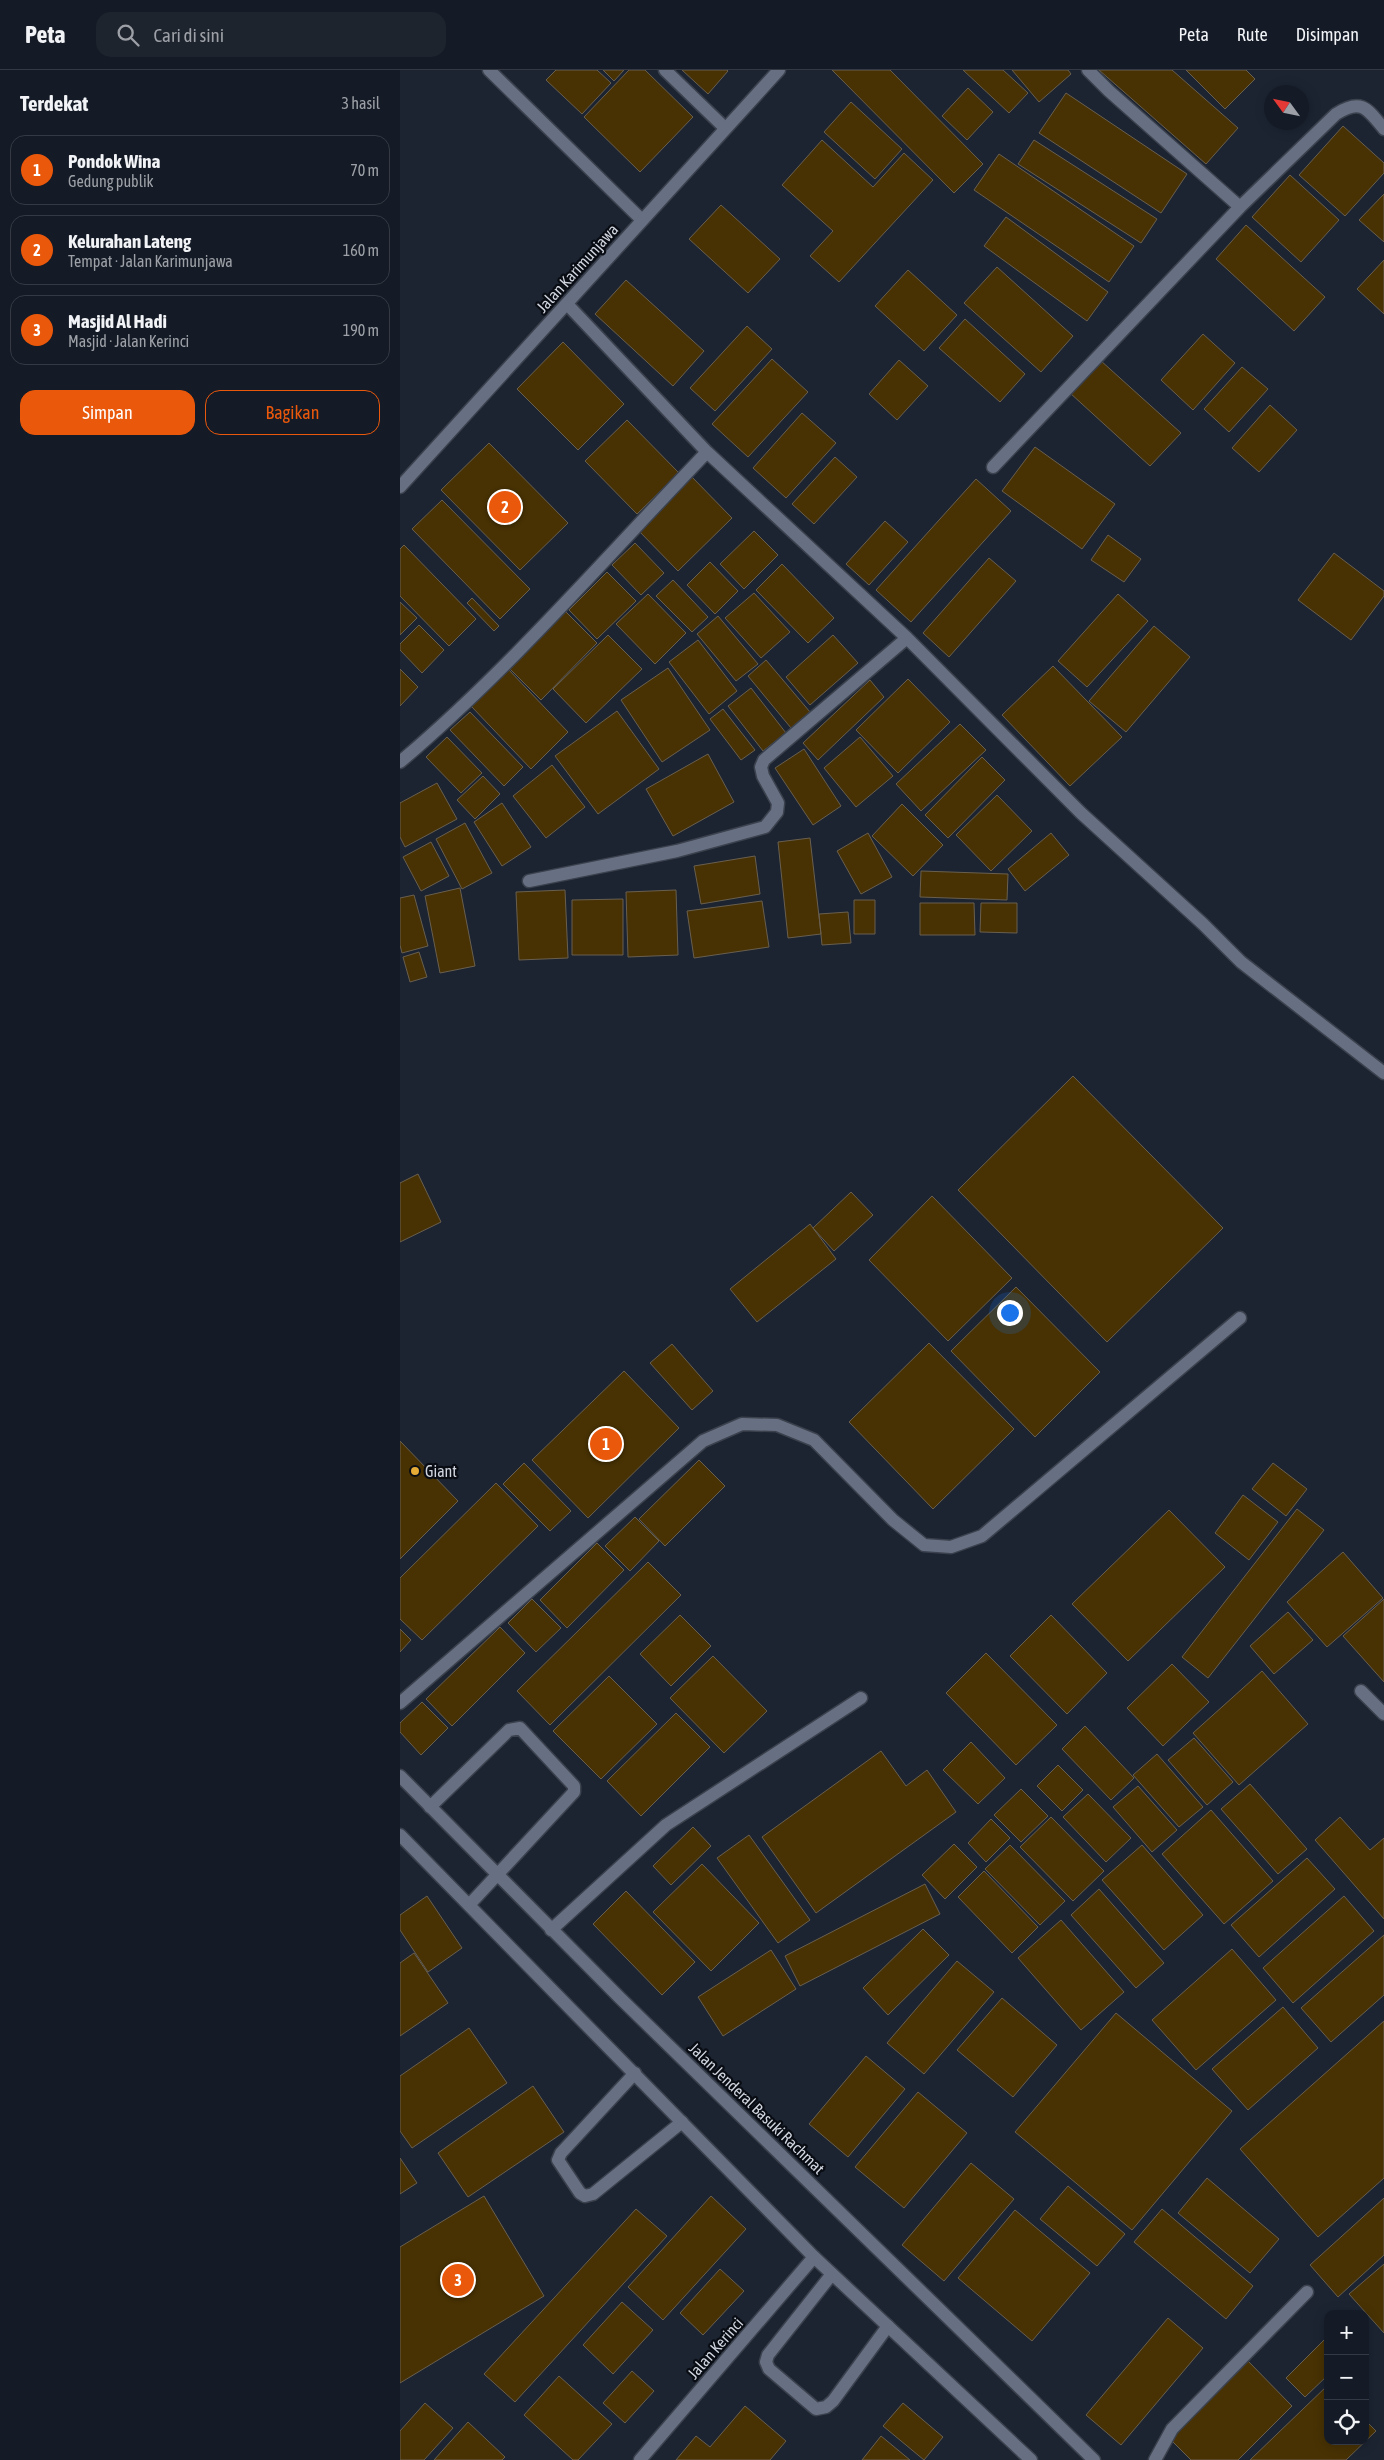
<!DOCTYPE html>
<html lang="id">
<head>
<meta charset="utf-8">
<style>
  :root { --surface:#151b26; --page:#1e242e; --text:#f1f3f6; --muted:#9da1a7; --line:#343943; --accent:#ea580c }
  body { margin:0; font-family:"Asap Condensed",sans-serif; background:var(--page); color:var(--text) }
  .controls { position:absolute; right:15px; bottom:15px; display:grid; overflow:hidden; border-radius:10px; box-shadow:0 2px 12px #0003 }
  .controls button { width:45px; height:45px; display:grid; place-items:center; padding:0; border:0; border-bottom:1px solid var(--line); background:var(--surface); color:var(--text); font:25px sans-serif }
  .compass { position:absolute; left:864px; top:15px; width:45px; height:45px; border-radius:50%; background:var(--surface); box-shadow:0 2px 12px #0003; rotate:303deg }
  .you { position:absolute; left:609px; top:1242px; width:18px; height:18px; margin:-12px; border:4px solid #fff; border-radius:50%; background:#1a73e8; box-shadow:0 0 0 8px #1a73e833 }
  .badge { display:grid; place-items:center; width:32px; height:32px; border-radius:50%; background:var(--accent); color:#fff; font-size:16px; font-weight:700 }
  .pin { position:absolute; translate:-50% -50%; border:2px solid #fff; box-shadow:0 1px 5px #0006 }
  .list { margin:0; padding:0; list-style:none }
  h2 { display:flex; justify-content:space-between; align-items:center; height:65px; margin:0; padding:0 20px; font-size:21px }
  h2 small { font-size:16px; font-weight:400; color:var(--muted) }
  .list li { display:grid; grid-template-columns:32px 1fr auto; gap:15px; align-items:center; box-sizing:border-box; height:70px; margin:0 10px 10px; padding:0 10px; border:1px solid var(--line); border-radius:15px }
  .list b { display:block; font-size:19px; white-space:nowrap }
  .list p { margin:0; font-size:16px; white-space:nowrap; color:var(--muted) }
  .list em { font-size:16px; font-style:normal; color:var(--muted) }
  .actions { display:flex; gap:10px; padding:15px 20px }
  .actions a { flex:1; padding:11px 0; border:1px solid var(--accent); border-radius:15px; text-align:center; font-size:18px; color:var(--accent) }
  .actions .main { background:var(--accent); color:#fff }
  .icon { flex:none; width:28px; height:28px; fill:none; stroke:currentColor; stroke-width:2; stroke-linecap:round; stroke-linejoin:round }
  .map { position:relative; flex:none; width:984px; height:2390px; overflow:hidden }
  header { display:flex; align-items:center; gap:30px; box-sizing:border-box; height:70px; padding:0 25px; background:var(--surface); border-bottom:1px solid var(--line) }
  header strong { font-size:24px }
  nav { display:flex; gap:28px; margin-inline-start:auto; font-size:18px }
  .search { width:350px; height:45px; background:var(--page); display:flex; align-items:center; gap:12px; box-sizing:border-box; padding:0 18px; border-radius:15px; color:var(--muted); font-size:19px }
  main { display:flex }
  aside { flex:1; background:var(--surface) }
  .map>svg:first-child { display:block }
  .building { fill:#483204; stroke:#695f4e }
  .lines { fill:none; stroke-linecap:round; stroke-linejoin:round }
  .service-casing { stroke:#3b414d; stroke-width:15 }
  .minor-casing { stroke:#3b414d; stroke-width:15 }
  .tertiary-casing { stroke:#3b414d; stroke-width:15 }
  .secondary-casing { stroke:#3b414d; stroke-width:15 }
  .service { stroke:#677082; stroke-width:12 }
  .minor { stroke:#677082; stroke-width:12 }
  .tertiary { stroke:#677082; stroke-width:12 }
  .secondary { stroke:#677082; stroke-width:12 }
  .poi-dot { fill:#e7ac36; stroke:#090d13; stroke-width:2 }
  .labels { text-anchor:middle; stroke-width:4.5; stroke-linejoin:round; paint-order:stroke }
  .street-label { font-size:16px; fill:#d1d6e0; stroke:#090d13 }
  .poi-label { font-size:16px; fill:#d1d6e0; stroke:#090d13; text-anchor:start }
</style>
</head>
<body>
<header>
<strong>Peta</strong>
<div class="search"><svg class="icon" aria-label="search" viewBox="0 0 24 24"><circle cx="10" cy="10" r="6"/><path d="M15 15l6 6"/></svg>Cari di sini</div>
<nav><a>Peta</a><a>Rute</a><a>Disimpan</a></nav>
</header>
<main>
<aside>
<h2>Terdekat<small>3 hasil</small></h2>
<ul class="list">
<li><span class="badge">1</span><div><b>Pondok Wina</b><p>Gedung publik</p></div><em>70 m</em></li>
<li><span class="badge">2</span><div><b>Kelurahan Lateng</b><p>Tempat · Jalan Karimunjawa</p></div><em>160 m</em></li>
<li><span class="badge">3</span><div><b>Masjid Al Hadi</b><p>Masjid · Jalan Kerinci</p></div><em>190 m</em></li>
</ul>
<div class="actions"><a class="main">Simpan</a><a>Bagikan</a></div>
</aside>
<div class="map">
<svg width="984" height="2390" viewBox="0 0 984 2390">
  <rect width="100%" height="100%" fill="#1c2432"/>
  <path class="building" d="M 156,0 L 197,0 L 211,13 L 182,44 L 146,10 Z
    M 203,0 L 224,0 L 214,11 Z
    M 229,0 L 245,0 L 293,47 L 240,102 L 184,47 Z
    M 282,0 L 327,0 L 328,1 L 308,24 Z
    M 432,0 L 490,0 L 583,94 L 554,123 Z
    M 563,0 L 603,0 L 628,23 L 609,43 Z
    M 612,0 L 668,0 L 671,4 L 639,32 Z
    M 699,0 L 772,0 L 838,58 L 806,94 Z
    M 786,0 L 846,0 L 855,9 L 825,39 Z
    M 568,18 L 593,42 L 567,70 L 542,46 Z
    M 666,23 L 787,104 L 761,143 L 639,63 Z
    M 451,32 L 502,79 L 475,109 L 424,62 Z
    M 943,56 L 984,93 L 984,103 L 945,146 L 899,105 Z
    M 422,70 L 473,117 L 504,83 L 533,110 L 439,212 L 410,186 L 433,161 L 382,115 Z
    M 634,70 L 757,149 L 741,173 L 618,94 Z
    M 599,84 L 734,176 L 709,212 L 574,120 Z
    M 890,105 L 939,150 L 901,192 L 852,147 Z
    M 984,124 L 984,172 L 959,150 Z
    M 321,135 L 380,189 L 348,223 L 289,169 Z
    M 606,147 L 708,222 L 687,251 L 584,176 Z
    M 846,155 L 925,227 L 894,261 L 816,189 Z
    M 984,190 L 984,244 L 957,219 Z
    M 597,197 L 673,266 L 641,302 L 564,233 Z
    M 508,200 L 557,245 L 524,281 L 475,236 Z
    M 226,210 L 304,281 L 273,316 L 195,244 Z
    M 565,249 L 625,304 L 600,332 L 539,278 Z
    M 347,256 L 372,279 L 315,341 L 290,318 Z
    M 803,264 L 835,293 L 793,340 L 761,310 Z
    M 163,272 L 224,334 L 178,380 L 117,319 Z
    M 372,289 L 408,322 L 348,387 L 312,354 Z
    M 499,290 L 528,316 L 497,350 L 469,324 Z
    M 700,290 L 781,363 L 750,396 L 670,323 Z
    M 842,297 L 868,319 L 829,362 L 804,339 Z
    M 870,335 L 897,360 L 859,402 L 832,378 Z
    M 402,343 L 436,373 L 386,428 L 353,398 Z
    M 227,350 L 279,403 L 237,444 L 185,391 Z
    M 89,373 L 168,453 L 120,500 L 41,420 Z
    M 635,377 L 715,434 L 682,479 L 602,421 Z
    M 435,387 L 457,407 L 414,454 L 392,434 Z
    M 290,405 L 332,448 L 278,501 L 237,459 Z
    M 576,409 L 611,441 L 511,552 L 476,520 Z
    M 42,430 L 130,519 L 100,549 L 12,459 Z
    M 485,451 L 508,472 L 469,515 L 446,494 Z
    M 354,461 L 378,485 L 344,519 L 320,494 Z
    M 708,465 L 741,489 L 724,512 L 691,490 Z
    M 235,473 L 264,503 L 241,525 L 212,495 Z
    M 4,475 L 76,549 L 49,576 L 0,526 L 0,479 Z
    M 934,483 L 984,521 L 984,526 L 951,570 L 898,530 Z
    M 589,488 L 616,511 L 549,587 L 523,563 Z
    M 310,492 L 338,521 L 315,544 L 287,515 Z
    M 382,494 L 434,548 L 408,573 L 356,520 Z
    M 207,502 L 236,531 L 197,569 L 169,540 Z
    M 273,510 L 308,547 L 292,562 L 256,526 Z
    M 354,523 L 390,562 L 361,588 L 325,548 Z
    M 248,524 L 286,563 L 255,594 L 216,554 Z
    M 718,524 L 748,551 L 687,617 L 658,591 Z
    M 72,528 L 99,556 L 94,561 L 67,533 Z
    M 0,532 L 17,548 L 0,565 Z
    M 165,541 L 197,573 L 141,630 L 109,598 Z
    M 318,546 L 358,594 L 336,611 L 297,564 Z
    M 19,555 L 44,580 L 22,603 L 0,580 L 0,574 Z
    M 754,556 L 790,587 L 726,662 L 689,631 Z
    M 208,565 L 242,599 L 186,653 L 153,619 Z
    M 433,565 L 458,593 L 410,635 L 386,607 Z
    M 298,570 L 337,621 L 309,644 L 269,592 Z
    M 366,590 L 410,642 L 391,658 L 348,606 Z
    M 653,596 L 722,667 L 670,716 L 602,645 Z
    M 268,598 L 310,660 L 262,692 L 221,630 Z
    M 0,599 L 18,617 L 0,636 Z
    M 108,599 L 168,662 L 131,699 L 71,636 Z
    M 508,609 L 550,652 L 498,703 L 456,660 Z
    M 470,610 L 484,627 L 418,690 L 403,673 Z
    M 351,618 L 386,663 L 363,681 L 328,636 Z
    M 323,639 L 355,680 L 341,690 L 310,649 Z
    M 217,641 L 259,699 L 198,744 L 155,686 Z
    M 70,642 L 123,697 L 104,716 L 50,660 Z
    M 560,654 L 586,680 L 521,741 L 496,714 Z
    M 47,667 L 82,703 L 61,723 L 26,687 Z
    M 460,667 L 493,706 L 456,737 L 424,698 Z
    M 404,679 L 441,736 L 413,755 L 375,698 Z
    M 308,684 L 334,732 L 273,766 L 246,719 Z
    M 582,687 L 605,710 L 548,768 L 525,745 Z
    M 152,695 L 185,737 L 146,768 L 113,726 Z
    M 83,706 L 100,724 L 75,749 L 57,730 Z
    M 37,713 L 57,749 L 5,777 L 0,767 L 0,733 Z
    M 597,725 L 632,761 L 591,801 L 556,765 Z
    M 102,733 L 131,777 L 102,796 L 74,752 Z
    M 502,734 L 543,775 L 513,806 L 472,766 Z
    M 65,753 L 92,803 L 62,819 L 36,769 Z
    M 468,763 L 492,807 L 461,824 L 437,781 Z
    M 651,763 L 669,785 L 625,821 L 608,799 Z
    M 410,768 L 421,864 L 388,868 L 378,772 Z
    M 31,772 L 49,806 L 21,821 L 3,787 Z
    M 355,786 L 360,824 L 301,834 L 294,796 Z
    M 521,801 L 608,804 L 607,830 L 520,827 Z
    M 60,818 L 75,896 L 40,903 L 25,826 Z
    M 165,820 L 168,888 L 119,890 L 116,822 Z
    M 276,820 L 278,885 L 228,887 L 226,822 Z
    M 14,825 L 28,876 L 2,883 L 0,875 L 0,828 Z
    M 223,829 L 223,885 L 172,885 L 172,830 Z
    M 454,830 L 475,830 L 475,864 L 454,864 Z
    M 362,831 L 369,877 L 294,888 L 287,841 Z
    M 520,833 L 574,833 L 575,865 L 520,865 Z
    M 581,833 L 617,833 L 617,863 L 580,862 Z
    M 448,842 L 451,873 L 422,875 L 419,844 Z
    M 19,882 L 27,907 L 10,912 L 3,887 Z
    M 673,1006 L 823,1158 L 707,1272 L 558,1120 Z
    M 18,1104 L 41,1152 L 0,1172 L 0,1113 Z
    M 451,1122 L 473,1145 L 434,1181 L 413,1158 Z
    M 532,1126 L 612,1208 L 548,1271 L 469,1190 Z
    M 410,1154 L 436,1189 L 357,1252 L 330,1219 Z
    M 616,1217 L 700,1302 L 635,1367 L 551,1281 Z
    M 529,1273 L 614,1359 L 533,1439 L 449,1352 Z
    M 272,1274 L 313,1321 L 292,1340 L 250,1293 Z
    M 224,1301 L 279,1358 L 188,1448 L 132,1390 Z
    M 0,1371 L 58,1431 L 0,1489 Z
    M 299,1390 L 325,1416 L 265,1476 L 239,1449 Z
    M 124,1393 L 171,1441 L 150,1461 L 103,1414 Z
    M 873,1393 L 907,1419 L 886,1446 L 852,1419 Z
    M 96,1413 L 138,1456 L 22,1570 L 0,1549 L 0,1508 Z
    M 843,1425 L 878,1452 L 849,1490 L 815,1463 Z
    M 897,1439 L 924,1460 L 808,1608 L 782,1587 Z
    M 769,1440 L 825,1497 L 728,1591 L 672,1534 Z
    M 235,1447 L 259,1471 L 230,1501 L 205,1476 Z
    M 197,1473 L 224,1500 L 167,1558 L 140,1530 Z
    M 943,1482 L 983,1528 L 927,1577 L 887,1532 Z
    M 248,1492 L 281,1525 L 150,1655 L 117,1621 Z
    M 132,1529 L 161,1558 L 136,1582 L 108,1553 Z
    M 984,1529 L 984,1612 L 943,1566 Z
    M 888,1542 L 913,1570 L 874,1604 L 850,1576 Z
    M 280,1545 L 311,1576 L 271,1616 L 240,1584 Z
    M 651,1545 L 707,1603 L 667,1644 L 610,1586 Z
    M 100,1557 L 125,1583 L 52,1656 L 26,1629 Z
    M 0,1559 L 11,1570 L 0,1582 Z
    M 586,1583 L 657,1655 L 616,1695 L 546,1623 Z
    M 313,1586 L 367,1641 L 324,1683 L 270,1628 Z
    M 772,1594 L 809,1632 L 763,1676 L 727,1638 Z
    M 862,1601 L 908,1654 L 839,1715 L 793,1663 Z
    M 209,1606 L 257,1654 L 201,1709 L 153,1661 Z
    M 22,1632 L 48,1658 L 21,1685 L 0,1662 L 0,1653 Z
    M 276,1643 L 310,1677 L 241,1746 L 207,1711 Z
    M 685,1656 L 734,1708 L 711,1730 L 662,1679 Z
    M 794,1668 L 833,1712 L 807,1735 L 768,1690 Z
    M 571,1672 L 605,1708 L 578,1734 L 543,1700 Z
    M 481,1681 L 506,1716 L 527,1700 L 556,1742 L 416,1843 L 362,1767 Z
    M 757,1684 L 803,1737 L 779,1757 L 733,1705 Z
    M 658,1695 L 683,1720 L 662,1741 L 637,1716 Z
    M 850,1714 L 907,1779 L 878,1804 L 821,1739 Z
    M 738,1716 L 777,1760 L 752,1782 L 713,1737 Z
    M 621,1719 L 648,1746 L 621,1772 L 594,1745 Z
    M 688,1724 L 731,1768 L 706,1792 L 663,1747 Z
    M 811,1740 L 873,1811 L 824,1854 L 762,1784 Z
    M 651,1747 L 704,1801 L 673,1831 L 620,1777 Z
    M 940,1747 L 970,1780 L 984,1768 L 984,1849 L 915,1770 Z
    M 591,1749 L 610,1768 L 586,1792 L 568,1773 Z
    M 293,1757 L 311,1776 L 271,1815 L 253,1796 Z
    M 349,1765 L 410,1850 L 378,1873 L 317,1788 Z
    M 554,1774 L 577,1797 L 545,1829 L 522,1805 Z
    M 610,1775 L 665,1831 L 640,1855 L 585,1799 Z
    M 742,1775 L 803,1845 L 764,1880 L 702,1810 Z
    M 907,1788 L 935,1819 L 859,1887 L 831,1855 Z
    M 302,1794 L 359,1853 L 311,1901 L 253,1842 Z
    M 584,1801 L 638,1857 L 612,1883 L 558,1827 Z
    M 525,1814 L 540,1844 L 400,1916 L 385,1886 Z
    M 699,1819 L 764,1893 L 736,1918 L 671,1845 Z
    M 226,1821 L 295,1892 L 262,1925 L 193,1854 Z
    M 27,1826 L 62,1878 L 28,1902 L 0,1860 L 0,1845 Z
    M 944,1826 L 974,1861 L 893,1933 L 863,1898 Z
    M 661,1850 L 724,1922 L 681,1960 L 618,1888 Z
    M 523,1859 L 549,1885 L 488,1945 L 463,1918 Z
    M 984,1865 L 984,1925 L 931,1972 L 901,1938 Z
    M 832,1879 L 876,1930 L 796,2000 L 752,1950 Z
    M 371,1880 L 396,1919 L 323,1966 L 298,1927 Z
    M 14,1883 L 48,1933 L 0,1966 L 0,1893 Z
    M 557,1891 L 594,1922 L 524,2004 L 487,1973 Z
    M 602,1928 L 657,1975 L 613,2027 L 557,1980 Z
    M 883,1937 L 918,1978 L 848,2040 L 812,1999 Z
    M 716,1943 L 832,2041 L 732,2160 L 615,2062 Z
    M 984,1951 L 984,2108 L 918,2167 L 840,2079 Z
    M 69,1958 L 107,2013 L 12,2078 L 0,2061 L 0,2006 Z
    M 466,1986 L 505,2019 L 448,2087 L 409,2054 Z
    M 133,2016 L 164,2062 L 68,2127 L 38,2083 Z
    M 518,2022 L 567,2063 L 504,2138 L 455,2097 Z
    M 0,2088 L 17,2113 L 0,2124 Z
    M 571,2093 L 614,2129 L 544,2211 L 502,2175 Z
    M 807,2108 L 879,2169 L 850,2203 L 778,2143 Z
    M 668,2116 L 725,2164 L 697,2196 L 640,2149 Z
    M 84,2126 L 144,2226 L 0,2313 L 0,2177 Z
    M 311,2126 L 346,2159 L 263,2250 L 228,2217 Z
    M 984,2128 L 984,2185 L 938,2227 L 910,2195 Z
    M 236,2139 L 267,2166 L 115,2332 L 84,2304 Z
    M 762,2139 L 853,2216 L 826,2249 L 734,2172 Z
    M 615,2140 L 690,2203 L 632,2271 L 558,2208 Z
    M 984,2194 L 984,2263 L 949,2224 Z
    M 320,2199 L 344,2221 L 303,2265 L 280,2243 Z
    M 222,2232 L 253,2260 L 213,2304 L 183,2275 Z
    M 768,2248 L 803,2278 L 721,2375 L 686,2345 Z
    M 926,2268 L 928,2305 L 905,2327 L 886,2308 Z
    M 847,2290 L 892,2336 L 838,2390 L 791,2390 L 769,2368 Z
    M 232,2301 L 254,2321 L 225,2353 L 203,2333 Z
    M 159,2306 L 212,2354 L 178,2390 L 173,2390 L 124,2345 Z
    M 928,2315 L 928,2371 L 965,2371 L 965,2350 L 976,2361 L 946,2390 L 850,2390 Z
    M 25,2333 L 53,2358 L 24,2390 L 0,2390 L 0,2361 Z
    M 503,2333 L 543,2367 L 524,2390 L 483,2356 Z
    M 345,2336 L 386,2371 L 370,2390 L 276,2390 L 296,2366 L 310,2377 Z
    M 68,2352 L 105,2387 L 102,2390 L 34,2390 Z
    M 481,2366 L 510,2390 L 462,2390 Z"/>
  <g class="lines">
    <g class="service-casing">
      <path id="service" d="M 30,1737 L 109,1660 L 120,1658 L 174,1716 L 174,1722 L 97,1805
        M 235,2003 L 161,2083 L 158,2090 L 180,2123 L 185,2126 L 193,2124 L 282,2052
        M 432,2204 L 368,2285 L 366,2292 L 369,2299 L 416,2339 L 426,2337 L 433,2331 L 488,2256
        M 755,2390 L 772,2359 L 907,2222"/>
    </g>
    <g class="minor-casing">
      <path id="minor" d="M 89,0 L 242,150
        M 265,0 L 325,58
        M 840,137 L 936,44 C 961,28 967,38 984,59
        M 167,234 L 307,382 L 507,568 L 681,743 L 803,854 L 841,892 L 984,1003
        M 593,397 L 840,137 L 709,21 L 688,0
        M 0,692 C 111,598 206,487 307,382
        M 129,811 L 277,781 L 365,757 L 377,742 L 378,733 L 363,706 L 361,697 L 364,690 L 507,568
        M 961,1621 L 984,1644
        M 0,1633 L 303,1371 L 342,1354 L 377,1355 L 414,1370 L 493,1450 L 524,1475 L 551,1477 L 582,1466 L 840,1248
        M 151,1860 L 266,1755 L 461,1628
        M 240,2390 L 414,2187"/>
    </g>
    <g class="tertiary-casing">
      <path id="tertiary" d="M 0,417 L 379,0"/>
    </g>
    <g class="secondary-casing">
      <path id="secondary" d="M 0,1706 L 220,1928 L 694,2390
        M 0,1765 L 414,2187 L 631,2390
        M 69,1835 L 97,1805"/>
    </g>
    <use href="#service" class="service"/>
    <use href="#minor" class="minor"/>
    <use href="#tertiary" class="tertiary"/>
    <use href="#secondary" class="secondary"/>
  </g>
  <circle class="poi-dot" cx="15" cy="1401" r="5"/>
  <g class="labels">
    <g class="street-label">
      <text transform="translate(177 198) rotate(-48)" y="6">Jalan Karimunjawa</text>
      <text transform="translate(357 2038) rotate(44)" y="6">Jalan Jenderal Basuki Rachmat</text>
      <text transform="translate(315 2278) rotate(-49)" y="6">Jalan Kerinci</text>
    </g>
    <g class="poi-label">
      <text x="25" y="1407">Giant</text>
    </g>
  </g>
</svg>
<div class="controls">
<button>+</button>
<button>−</button>
<button><svg class="icon" aria-label="locate" viewBox="0 0 24 24"><circle cx="12" cy="12" r="6"/><path d="M12 2v4M12 18v4M2 12h4M18 12h4"/></svg></button>
</div>
<svg class="compass" viewBox="-18 -18 36 36"><path d="M0-13l5 13h-10z" fill="#e53935"/><path d="M0 13l5-13h-10z" fill="#9da1a7"/></svg>
<div class="you"></div>
<div class="pin badge" style="left:206px;top:1374px">1</div>
<div class="pin badge" style="left:105px;top:437px">2</div>
<div class="pin badge" style="left:58px;top:2210px">3</div>
</div>
</main>
</body>
</html>
